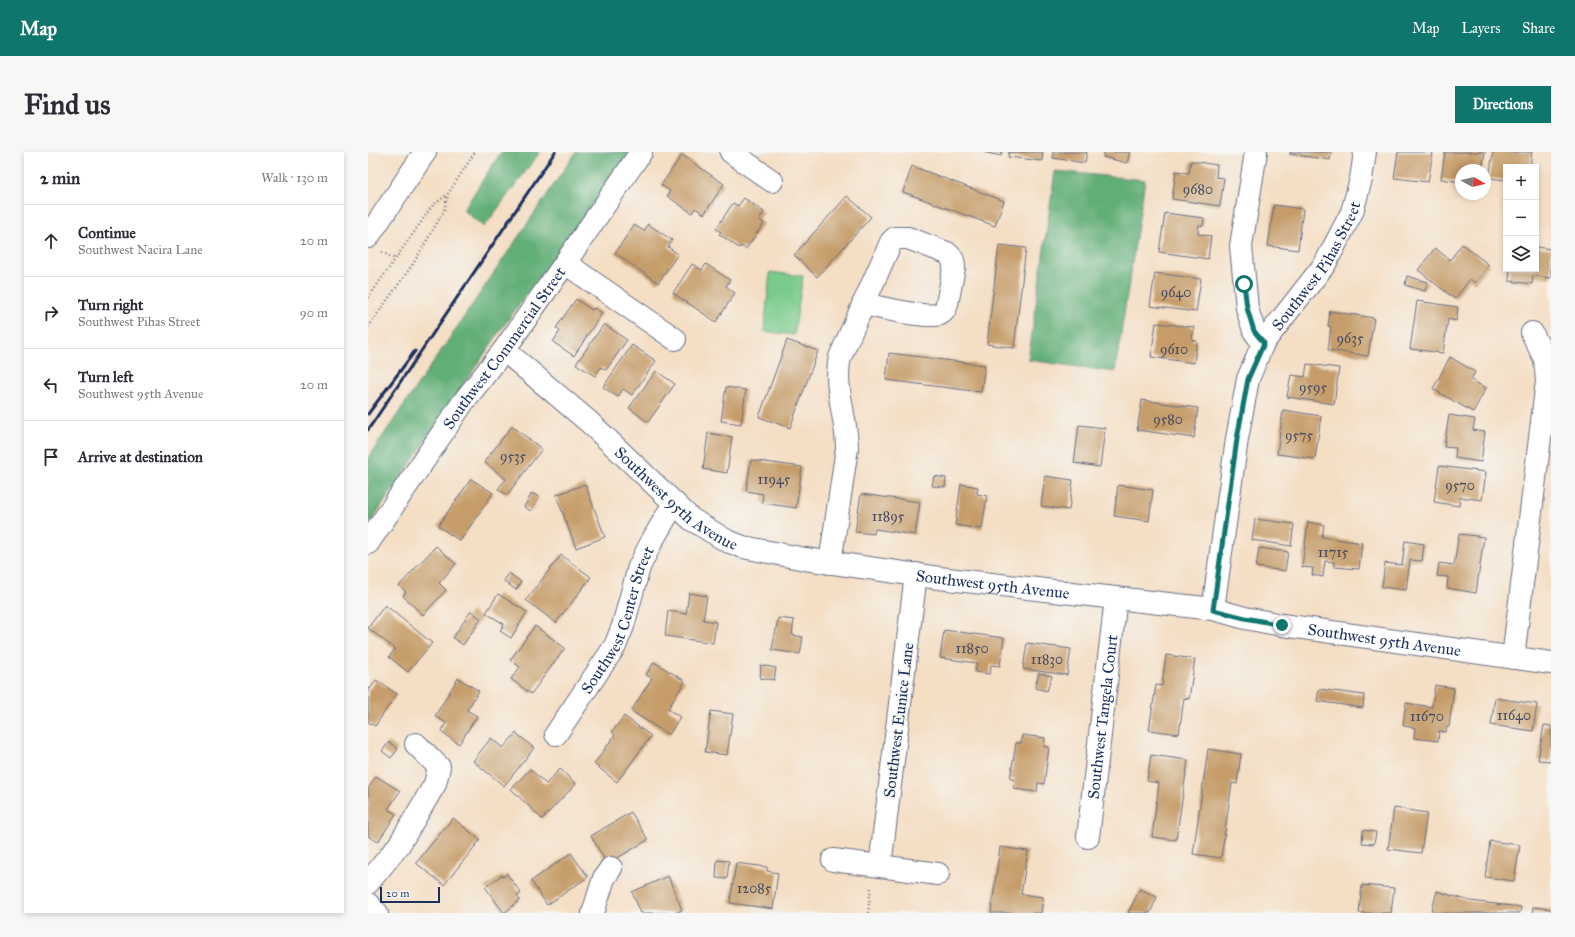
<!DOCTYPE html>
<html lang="en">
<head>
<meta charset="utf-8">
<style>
  :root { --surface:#fff; --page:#f7f7f7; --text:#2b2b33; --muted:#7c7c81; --line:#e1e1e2; --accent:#0f766e }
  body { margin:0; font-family:"IM FELL Great Primer",serif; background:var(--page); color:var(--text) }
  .controls { position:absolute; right:12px; top:12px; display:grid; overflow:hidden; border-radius:0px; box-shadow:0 2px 6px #0003 }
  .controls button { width:36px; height:36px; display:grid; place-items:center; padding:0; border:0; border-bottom:1px solid var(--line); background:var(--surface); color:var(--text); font:20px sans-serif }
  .compass { position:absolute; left:1087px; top:12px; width:36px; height:36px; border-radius:50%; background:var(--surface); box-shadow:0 2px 6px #0003; rotate:98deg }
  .scale { position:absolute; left:12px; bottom:10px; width:60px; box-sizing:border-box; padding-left:4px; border:2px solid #1b2f5e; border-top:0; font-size:11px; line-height:14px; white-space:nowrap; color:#1b2f5e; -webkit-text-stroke:3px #f6f6f2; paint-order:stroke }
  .stop { position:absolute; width:12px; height:12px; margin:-9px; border:3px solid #0f766e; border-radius:50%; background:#fff }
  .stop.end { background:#0f766e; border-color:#fff; box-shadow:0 1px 4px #0008 }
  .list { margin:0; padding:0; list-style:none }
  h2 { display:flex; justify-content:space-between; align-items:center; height:52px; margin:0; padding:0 16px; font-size:17px }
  h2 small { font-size:13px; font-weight:400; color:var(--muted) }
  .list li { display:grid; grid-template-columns:26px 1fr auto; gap:12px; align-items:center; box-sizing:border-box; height:72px; padding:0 16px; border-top:1px solid var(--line) }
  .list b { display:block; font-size:15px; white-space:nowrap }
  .list p { margin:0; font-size:13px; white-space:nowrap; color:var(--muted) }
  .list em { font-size:13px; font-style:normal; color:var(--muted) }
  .icon { flex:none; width:22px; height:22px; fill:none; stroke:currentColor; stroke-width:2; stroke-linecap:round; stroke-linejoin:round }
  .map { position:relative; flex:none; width:1183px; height:761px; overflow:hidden; border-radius:0px }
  header { display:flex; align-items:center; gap:24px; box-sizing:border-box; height:56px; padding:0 20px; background:var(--accent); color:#fff }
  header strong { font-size:19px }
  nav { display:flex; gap:22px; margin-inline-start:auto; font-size:14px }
  .intro { display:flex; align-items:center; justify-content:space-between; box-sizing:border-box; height:96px; padding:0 24px }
  h1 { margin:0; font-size:28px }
  .button { padding:10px 18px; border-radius:0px; background:var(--accent); color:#fff; font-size:14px; font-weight:700 }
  main { display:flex; gap:24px; padding:0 24px }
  aside { flex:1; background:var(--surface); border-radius:0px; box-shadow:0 2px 6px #0003 }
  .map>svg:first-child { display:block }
  .green { fill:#79ca8b; stroke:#4a7c74 }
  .forest { fill:#62ae77; stroke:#3e6e6a }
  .building { fill:#c69d6b }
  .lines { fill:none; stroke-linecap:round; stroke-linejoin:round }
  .minor-casing { stroke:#676c82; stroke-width:24 }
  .path { stroke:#676c82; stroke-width:2.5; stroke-dasharray:1 3; stroke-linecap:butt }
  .minor { stroke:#fff; stroke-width:22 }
  .rail { stroke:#1b2f5e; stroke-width:3 }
  .route { stroke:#0f766e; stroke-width:5 }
  .labels { text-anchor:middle; stroke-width:3.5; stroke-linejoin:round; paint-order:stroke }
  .number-label { font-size:14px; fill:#464a61 }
  .street-label { font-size:16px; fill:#1b2f5e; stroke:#f6f6f2 }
</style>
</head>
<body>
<header>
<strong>Map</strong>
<nav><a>Map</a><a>Layers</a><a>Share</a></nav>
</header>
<div class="intro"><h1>Find us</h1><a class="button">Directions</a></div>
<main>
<aside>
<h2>2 min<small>Walk · 130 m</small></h2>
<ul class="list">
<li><svg class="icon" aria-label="ahead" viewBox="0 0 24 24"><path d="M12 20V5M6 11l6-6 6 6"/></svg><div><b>Continue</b><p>Southwest Nacira Lane</p></div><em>20 m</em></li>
<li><svg class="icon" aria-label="right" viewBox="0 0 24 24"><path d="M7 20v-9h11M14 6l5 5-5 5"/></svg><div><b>Turn right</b><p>Southwest Pihas Street</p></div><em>90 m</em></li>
<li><svg class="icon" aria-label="left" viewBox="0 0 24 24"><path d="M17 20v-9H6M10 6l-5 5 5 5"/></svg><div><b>Turn left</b><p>Southwest 95th Avenue</p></div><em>20 m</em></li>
<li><svg class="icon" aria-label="arrive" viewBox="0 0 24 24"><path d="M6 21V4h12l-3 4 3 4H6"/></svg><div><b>Arrive at destination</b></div></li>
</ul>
</aside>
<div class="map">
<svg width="1183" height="761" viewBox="0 0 1183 761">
  <rect width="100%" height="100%" fill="#f6f6f2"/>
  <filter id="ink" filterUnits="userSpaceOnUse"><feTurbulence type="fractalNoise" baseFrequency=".025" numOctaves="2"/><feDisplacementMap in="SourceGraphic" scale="8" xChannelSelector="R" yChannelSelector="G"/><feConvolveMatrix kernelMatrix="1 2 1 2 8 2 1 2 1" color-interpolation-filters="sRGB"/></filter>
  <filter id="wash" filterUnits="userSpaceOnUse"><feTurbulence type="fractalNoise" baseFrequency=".012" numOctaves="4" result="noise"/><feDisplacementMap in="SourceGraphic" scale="16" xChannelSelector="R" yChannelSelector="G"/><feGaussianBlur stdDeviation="0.9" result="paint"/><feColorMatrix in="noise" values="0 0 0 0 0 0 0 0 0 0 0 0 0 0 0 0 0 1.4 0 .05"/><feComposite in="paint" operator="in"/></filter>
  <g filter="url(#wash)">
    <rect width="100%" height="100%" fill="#f4dec4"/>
    <path class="green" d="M 402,120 L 435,124 L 426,183 L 396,179 Z"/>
    <path class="forest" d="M 133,0 L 172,0 L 116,75 L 95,58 Z
      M 208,0 L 262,0 L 132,179 L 0,374 L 0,306 Z
      M 687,19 L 777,28 L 747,220 L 660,208 Z"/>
    <g id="blocks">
      <path class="building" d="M 615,0 L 634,0 L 633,4 Z
        M 641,0 L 675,0 L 674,9 L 640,5 Z
        M 685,0 L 719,0 L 717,11 L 685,6 Z
        M 736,0 L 762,0 L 759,11 L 735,5 Z
        M 922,0 L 963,0 L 962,8 L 922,2 Z
        M 1030,0 L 1065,0 L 1060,30 L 1026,26 Z
        M 1077,0 L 1117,0 L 1114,18 L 1093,18 L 1093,30 L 1073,27 Z
        M 1125,0 L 1164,0 L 1162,15 L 1138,15 L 1138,28 L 1121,26 Z
        M 314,3 L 356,32 L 336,62 L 327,56 L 324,61 L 299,44 L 302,39 L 293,33 Z
        M 823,9 L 849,13 L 848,25 L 856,26 L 852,54 L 804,47 L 808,19 L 821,21 Z
        M 544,14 L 636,49 L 627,74 L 535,40 Z
        M 479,44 L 503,65 L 449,125 L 426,103 Z
        M 376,46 L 396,60 L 391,68 L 396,71 L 378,97 L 373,94 L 371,96 L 351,82 L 353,80 L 348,77 L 365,51 L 370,54 Z
        M 906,53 L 935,57 L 930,98 L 900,94 Z
        M 797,61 L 836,66 L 835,74 L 831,73 L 830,82 L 843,84 L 840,107 L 791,100 Z
        M 280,72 L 304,88 L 300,95 L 310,102 L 290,131 L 247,101 L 266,73 L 276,79 Z
        M 1094,92 L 1121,113 L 1107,131 L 1102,127 L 1087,147 L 1050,118 L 1067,96 L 1082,108 Z
        M 631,93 L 658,96 L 646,196 L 619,192 Z
        M 1168,95 L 1183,97 L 1183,126 L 1165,124 L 1164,132 L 1141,129 L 1142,117 L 1168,117 Z
        M 324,112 L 334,118 L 338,112 L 362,128 L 358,134 L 367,141 L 348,170 L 305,141 Z
        M 787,121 L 833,127 L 828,160 L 782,154 Z
        M 1039,124 L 1060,130 L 1057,139 L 1037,133 Z
        M 208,147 L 224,158 L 226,156 L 234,161 L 206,204 L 185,190 L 192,179 L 188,176 Z
        M 1049,149 L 1090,155 L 1088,169 L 1080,167 L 1075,201 L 1042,197 Z
        M 962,159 L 1006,166 L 1000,204 L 960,198 L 963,175 L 960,174 Z
        M 788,171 L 826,175 L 824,188 L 829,189 L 826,211 L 783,205 Z
        M 236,172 L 259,188 L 238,218 L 233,215 L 227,224 L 208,212 Z
        M 419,188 L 450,199 L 422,276 L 391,265 Z
        M 264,193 L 288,209 L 264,243 L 255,237 L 250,245 L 235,235 Z
        M 521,201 L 617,213 L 613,240 L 518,228 Z
        M 1082,205 L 1107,220 L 1103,228 L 1118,236 L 1105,260 L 1065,237 Z
        M 939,212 L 971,216 L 966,252 L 919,245 L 923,223 L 937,225 Z
        M 288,219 L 307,232 L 280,270 L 261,256 Z
        M 358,235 L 378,238 L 373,272 L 353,269 Z
        M 774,248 L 830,256 L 826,286 L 769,278 Z
        M 915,258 L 953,264 L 947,307 L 909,302 Z
        M 1081,263 L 1107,267 L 1105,278 L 1117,280 L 1113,310 L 1087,306 L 1088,296 L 1076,295 Z
        M 711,273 L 737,276 L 732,315 L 706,311 Z
        M 144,274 L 174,297 L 139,343 L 130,337 L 138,327 L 116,310 Z
        M 340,281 L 364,285 L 359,321 L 335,317 Z
        M 383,308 L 434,315 L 428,356 L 394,351 L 395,342 L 378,339 Z
        M 1071,314 L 1118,320 L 1114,348 L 1092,345 L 1091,354 L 1066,350 Z
        M 566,324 L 578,326 L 577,335 L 564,334 Z
        M 677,324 L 705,328 L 701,358 L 673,354 Z
        M 103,327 L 125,341 L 92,389 L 70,374 Z
        M 217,332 L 237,385 L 208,396 L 188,343 Z
        M 593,332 L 610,335 L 609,342 L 619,344 L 614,377 L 587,373 Z
        M 750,333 L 785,338 L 781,369 L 746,364 Z
        M 164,341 L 171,345 L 163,359 L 156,355 Z
        M 493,342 L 552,350 L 547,383 L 507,377 L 506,382 L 487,380 Z
        M 887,367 L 926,372 L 923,394 L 884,388 Z
        M 940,370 L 956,373 L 954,385 L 994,391 L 991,417 L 966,415 L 966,410 L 957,409 L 955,425 L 944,423 L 945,416 L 934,415 Z
        M 1091,382 L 1116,385 L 1108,441 L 1079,436 L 1080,425 L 1069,424 L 1071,411 L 1086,413 Z
        M 1037,389 L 1056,392 L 1054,409 L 1042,408 L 1038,438 L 1014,435 L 1017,411 L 1034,413 Z
        M 68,394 L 88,412 L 71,431 L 78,438 L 55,463 L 35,444 L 38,440 L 31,434 Z
        M 891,396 L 920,400 L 917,419 L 888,415 Z
        M 193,403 L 223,425 L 188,471 L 158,448 Z
        M 141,421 L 153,430 L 148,438 L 136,429 Z
        M 321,441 L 339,444 L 335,468 L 348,470 L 345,491 L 297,484 L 300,459 L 318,462 Z
        M 130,442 L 159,460 L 143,486 L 132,479 L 136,472 L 118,461 Z
        M 17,453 L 64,491 L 40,520 L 21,505 L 27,497 L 0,476 Z
        M 103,459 L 113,467 L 95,493 L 85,486 Z
        M 410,466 L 426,468 L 424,483 L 435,485 L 432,502 L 404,498 Z
        M 167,474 L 197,496 L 163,542 L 143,527 L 152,515 L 142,508 Z
        M 576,478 L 636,486 L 632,514 L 623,513 L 622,522 L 607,520 L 609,511 L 572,506 Z
        M 659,491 L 703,497 L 699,523 L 655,517 Z
        M 798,503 L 827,507 L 821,547 L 816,546 L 811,582 L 781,578 L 788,533 L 794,534 Z
        M 286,510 L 317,529 L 300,557 L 312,565 L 301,583 L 263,559 L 284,526 L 278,523 Z
        M 393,513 L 408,516 L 406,528 L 392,526 Z
        M 671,521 L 684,524 L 679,539 L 667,536 Z
        M 90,526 L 111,539 L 99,558 L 109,564 L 91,592 L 73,580 L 78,571 L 67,564 Z
        M 8,528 L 29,542 L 7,574 L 0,570 L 0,536 L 2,537 Z
        M 1067,533 L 1086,536 L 1081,575 L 1079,575 L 1078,580 L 1071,579 L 1070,589 L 1046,586 L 1047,576 L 1035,574 L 1038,551 L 1064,555 Z
        M 951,537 L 996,543 L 995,556 L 949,549 Z
        M 1127,546 L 1169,552 L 1165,579 L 1123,573 Z
        M 343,559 L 365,562 L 359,603 L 337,600 Z
        M 256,564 L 283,584 L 249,630 L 226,612 L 247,583 L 244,580 Z
        M 1176,573 L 1183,574 L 1183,609 L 1170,608 Z
        M 148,581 L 166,596 L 136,634 L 105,609 L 123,586 L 135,596 Z
        M 654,583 L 677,586 L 676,595 L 681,595 L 676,632 L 670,631 L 669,640 L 646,637 L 647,627 L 642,627 L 648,591 L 653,591 Z
        M 21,590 L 30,597 L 23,606 L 14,599 Z
        M 840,597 L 873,602 L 869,632 L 864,631 L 853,706 L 825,702 Z
        M 783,603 L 820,608 L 808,688 L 784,685 L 791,631 L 779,629 Z
        M 162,617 L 178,632 L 192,617 L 208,632 L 174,667 L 143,637 Z
        M 8,624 L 32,639 L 20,657 L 28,662 L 10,690 L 0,684 L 0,637 Z
        M 1026,656 L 1059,661 L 1053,701 L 1020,697 Z
        M 263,660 L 280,688 L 239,712 L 223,684 Z
        M 85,666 L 112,688 L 76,733 L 48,711 Z
        M 995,678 L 1008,680 L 1006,692 L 994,691 Z
        M 1122,689 L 1152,693 L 1146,729 L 1117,725 Z
        M 632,695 L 660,699 L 653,742 L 675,745 L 673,761 L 623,761 Z
        M 203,701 L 220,725 L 179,753 L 163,729 Z
        M 349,708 L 361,709 L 359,727 L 348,726 Z
        M 368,711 L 399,715 L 399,719 L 410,721 L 405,757 L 362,751 Z
        M 139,722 L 153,741 L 149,744 L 152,748 L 136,761 L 117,735 L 134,723 L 135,725 Z
        M 300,724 L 314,758 L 307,761 L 273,761 L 264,740 Z
        M 994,733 L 1026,736 L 1023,761 L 991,761 Z
        M 772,737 L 789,745 L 782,761 L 760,761 Z
        M 1069,739 L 1102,749 L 1153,755 L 1152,761 L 1063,761 Z
        M 1165,755 L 1183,757 L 1183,761 L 1164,761 Z"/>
    </g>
  </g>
  <g filter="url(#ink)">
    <use href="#blocks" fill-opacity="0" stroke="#676c82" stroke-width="1"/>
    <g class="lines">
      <g class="minor-casing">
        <g id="minor">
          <path d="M 363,0 L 404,29"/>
          <path d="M 888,0 L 873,94 L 879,156 L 886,179 L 895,191"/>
          <path d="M 0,85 L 57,0"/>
          <path d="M 197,111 L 307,187"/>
          <path id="s1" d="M 136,198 L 221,270 L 323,367 L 359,389 L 375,395 L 437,407 L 571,426 L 845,457 L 877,466 L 914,473 L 1183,511"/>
          <path id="s2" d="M 0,391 L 96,249 L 136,198 L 197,111 L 273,0"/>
          <path d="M 462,411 L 479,296 C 479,265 465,235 472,205 L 523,90 L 527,86 L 540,86 L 579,101 C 584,105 586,108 586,116 L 579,152 C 578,156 576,160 572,162 C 561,167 510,155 495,152"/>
          <path d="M 548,422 L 512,714 L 570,722"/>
          <path id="s3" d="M 845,457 L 869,287 L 880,227 L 895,191 L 957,112 L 984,60 L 993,27 L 997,0"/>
          <path d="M 1145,506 L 1179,229 L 1177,207 L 1164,181"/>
          <path id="s4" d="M 188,582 L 247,494 L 255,474 L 271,415 L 284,389 L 306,351"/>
          <path id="s5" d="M 720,685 L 748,446"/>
          <path d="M 465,708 L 512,714"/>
          <path d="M 0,731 L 31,693 L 67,632 L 71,615 L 48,592"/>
          <path d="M 0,752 L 9,761"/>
          <path d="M 225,761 L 236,726 L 243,716"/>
        </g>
      </g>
      <path class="path" d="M 14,100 L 27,107
        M 0,146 L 65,53 L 80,42
        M 0,175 L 45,112 L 76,59 L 80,42 L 107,0
        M 500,761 L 503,734"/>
      <use href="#minor" class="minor"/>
      <path class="rail" d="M 0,262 L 47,199
        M 0,278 L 187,0"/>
    </g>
  </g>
  <g class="lines" filter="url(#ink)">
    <path class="route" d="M 876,132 L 879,156 L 886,179 L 896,191 L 880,227 L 869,287 L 845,458 L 877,466 L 914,473"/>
  </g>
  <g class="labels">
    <g class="number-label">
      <text x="830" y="42">9680</text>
      <text x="808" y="145">9640</text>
      <text x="982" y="191">9635</text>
      <text x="806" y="202">9610</text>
      <text x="945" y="240">9595</text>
      <text x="800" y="272">9580</text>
      <text x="931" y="288">9575</text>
      <text x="145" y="309">9535</text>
      <text x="406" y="332">11945</text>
      <text x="1092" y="338">9570</text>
      <text x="520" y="369">11895</text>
      <text x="965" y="405">11715</text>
      <text x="604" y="501">11850</text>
      <text x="679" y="512">11830</text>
      <text x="1146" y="568">11640</text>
      <text x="1059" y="569">11670</text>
      <text x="386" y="741">12085</text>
    </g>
    <g class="street-label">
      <text dy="6" stroke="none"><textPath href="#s3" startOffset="366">Southwest Pihas Street</textPath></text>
      <text dy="6" stroke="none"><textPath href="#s2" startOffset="238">Southwest Commercial Street</textPath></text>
      <text dy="6" stroke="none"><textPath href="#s1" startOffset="228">Southwest 95th Avenue</textPath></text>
      <text dy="6" stroke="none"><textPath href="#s1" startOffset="564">Southwest 95th Avenue</textPath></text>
      <text dy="6" stroke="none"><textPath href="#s4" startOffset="131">Southwest Center Street</textPath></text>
      <text dy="6" stroke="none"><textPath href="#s1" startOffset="960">Southwest 95th Avenue</textPath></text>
      <text dy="6" stroke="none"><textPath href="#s5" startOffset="121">Southwest Tangela Court</textPath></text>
      <text transform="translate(530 568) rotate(-83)" y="6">Southwest Eunice Lane</text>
    </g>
  </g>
</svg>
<div class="controls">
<button>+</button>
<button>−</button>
<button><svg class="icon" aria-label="layers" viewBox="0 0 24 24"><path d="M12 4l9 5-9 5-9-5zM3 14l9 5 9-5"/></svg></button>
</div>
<svg class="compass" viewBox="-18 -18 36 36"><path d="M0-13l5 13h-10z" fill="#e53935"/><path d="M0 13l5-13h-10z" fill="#7c7c81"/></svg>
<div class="scale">20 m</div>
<div class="stop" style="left:876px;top:132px"></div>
<div class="stop end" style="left:914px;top:473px"></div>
</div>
</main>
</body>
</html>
